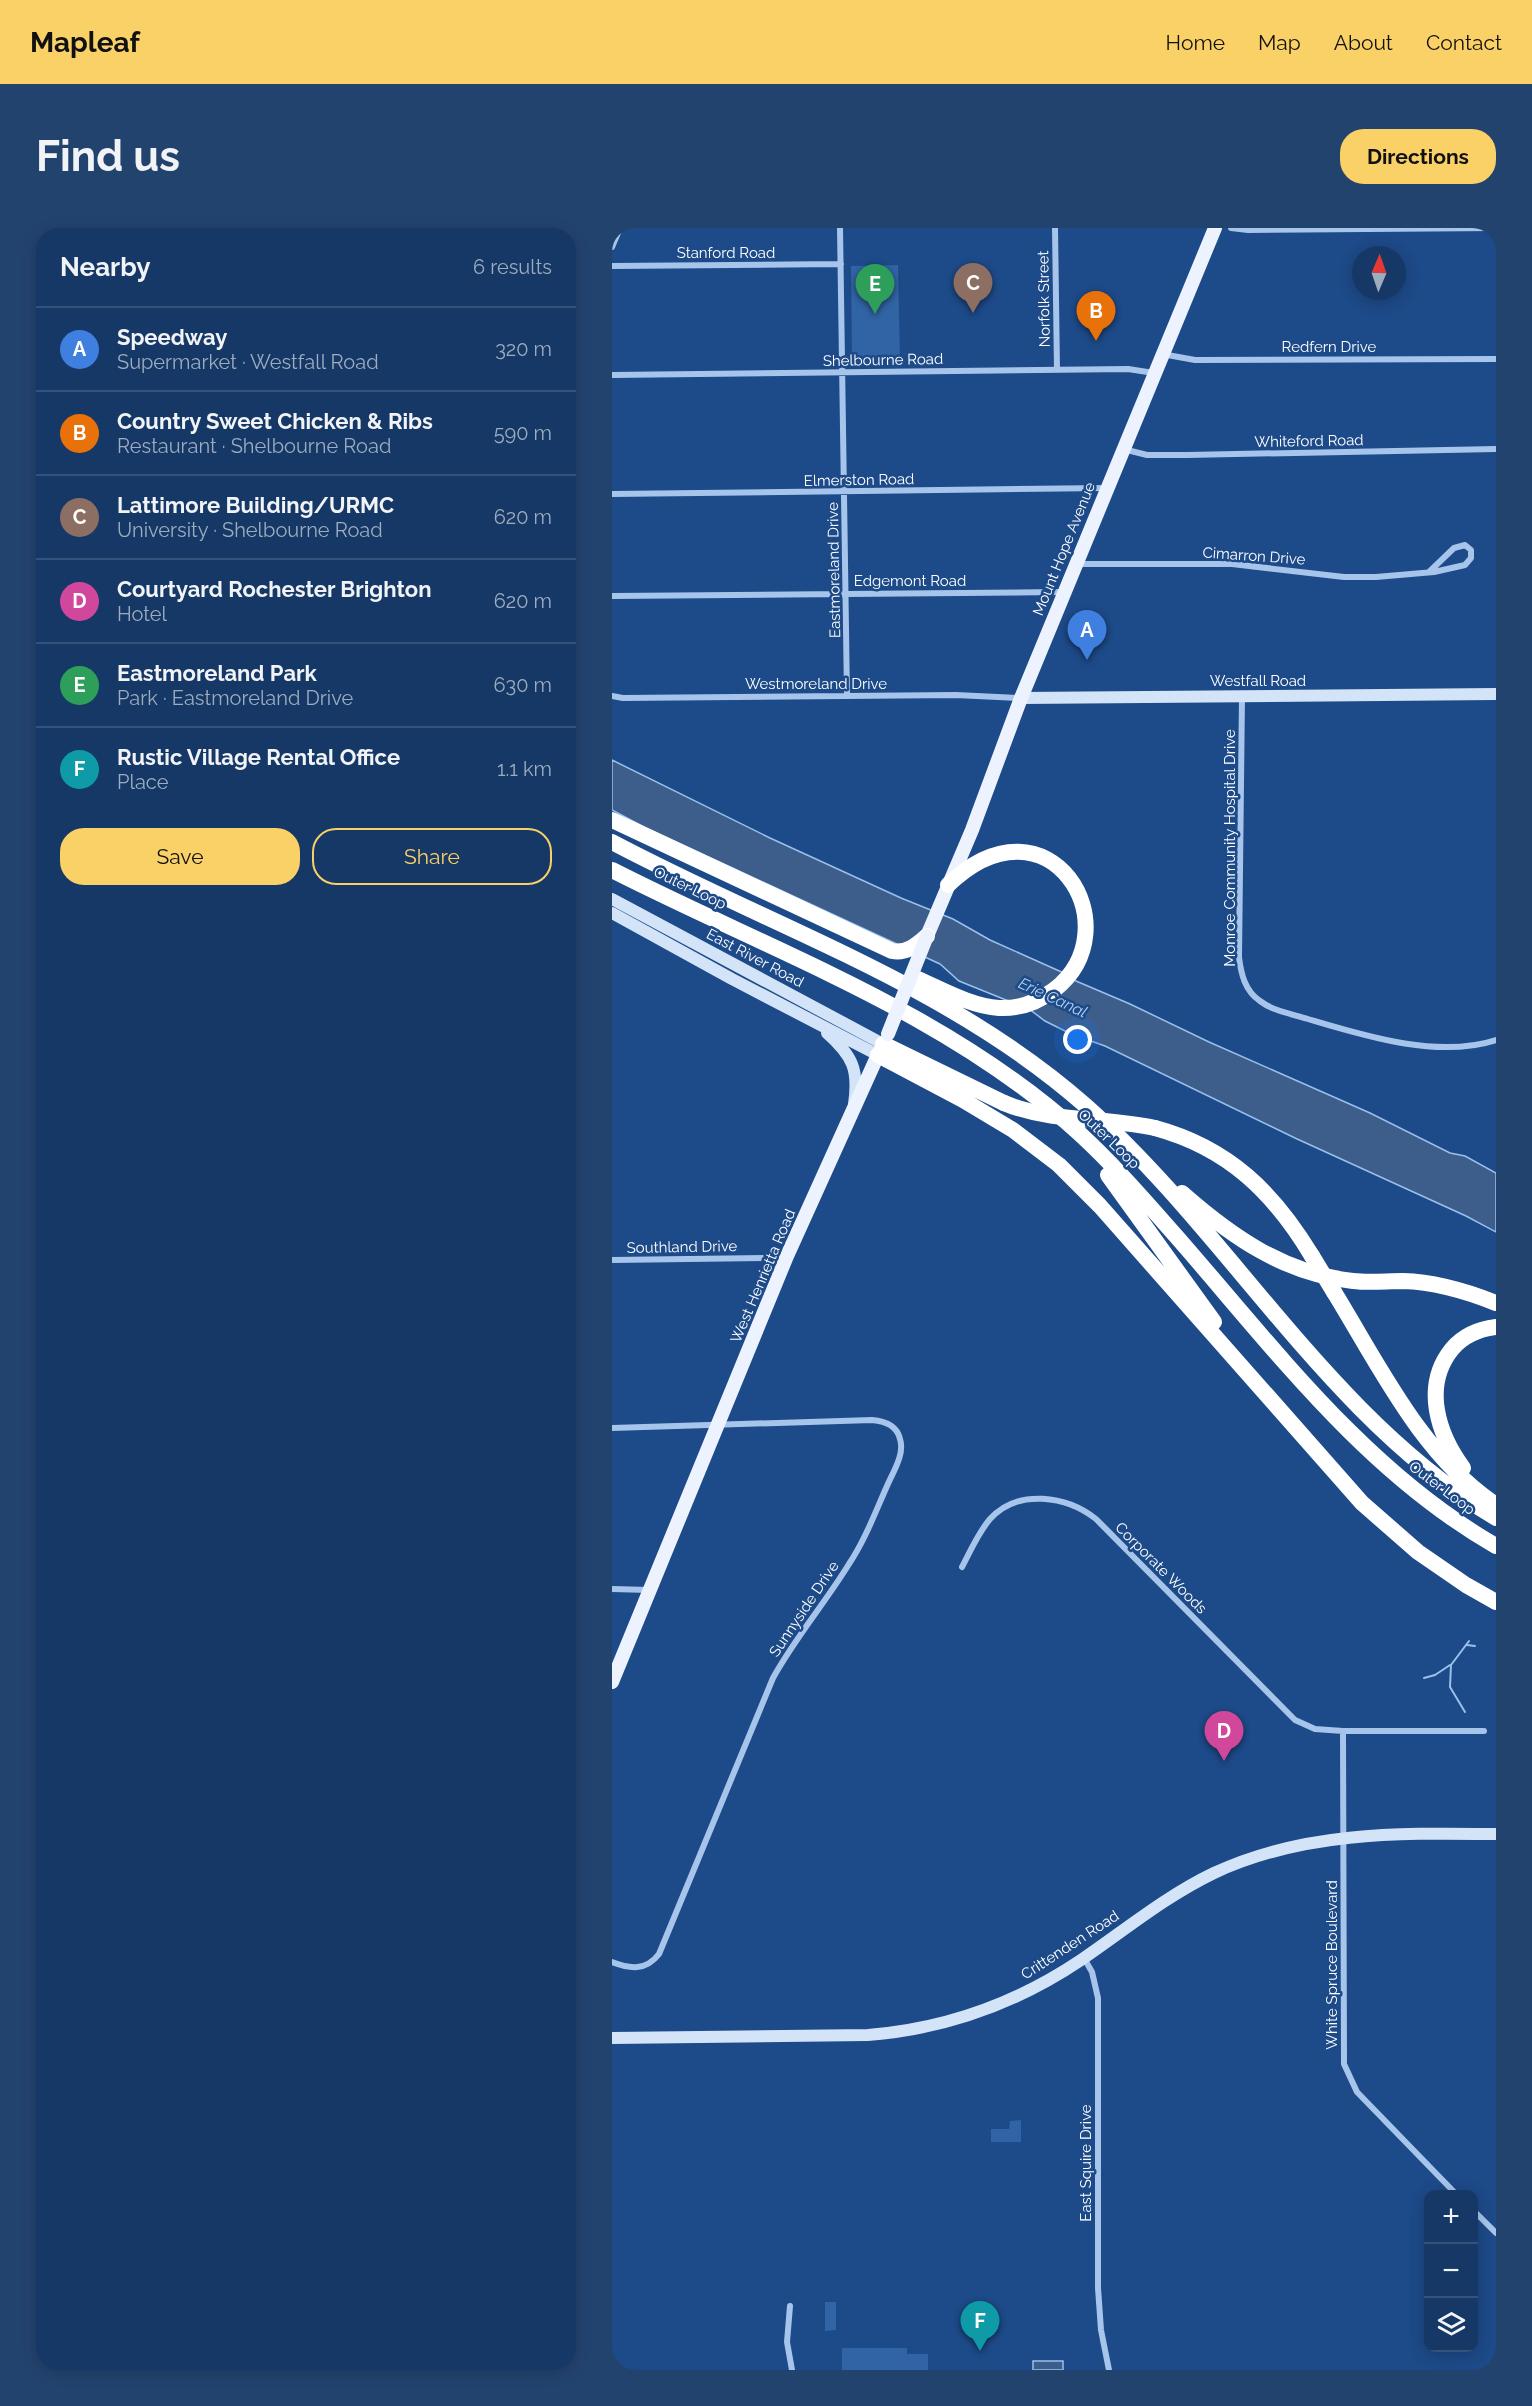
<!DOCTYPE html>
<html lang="en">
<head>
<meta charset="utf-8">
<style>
  :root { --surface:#163866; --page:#23436f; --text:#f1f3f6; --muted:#9eacbf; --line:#35527a; --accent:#fad166 }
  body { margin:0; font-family:Raleway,sans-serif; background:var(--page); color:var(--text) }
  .controls { position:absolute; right:18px; bottom:18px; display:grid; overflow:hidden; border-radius:12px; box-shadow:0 3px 15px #0003 }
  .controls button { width:54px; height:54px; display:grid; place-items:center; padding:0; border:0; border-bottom:2px solid var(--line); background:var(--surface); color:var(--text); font:30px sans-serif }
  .compass { position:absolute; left:740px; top:18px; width:54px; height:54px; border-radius:50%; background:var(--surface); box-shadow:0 3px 15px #0003; rotate:2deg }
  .you { position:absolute; left:466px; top:812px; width:21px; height:21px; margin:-15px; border:4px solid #fff; border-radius:50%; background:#1a73e8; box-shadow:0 0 0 9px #1a73e833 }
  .badge { display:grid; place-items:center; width:39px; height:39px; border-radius:50%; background:var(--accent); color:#fff; font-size:20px; font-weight:700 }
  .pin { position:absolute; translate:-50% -50px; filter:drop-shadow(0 2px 3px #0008) }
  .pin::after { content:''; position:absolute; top:32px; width:21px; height:18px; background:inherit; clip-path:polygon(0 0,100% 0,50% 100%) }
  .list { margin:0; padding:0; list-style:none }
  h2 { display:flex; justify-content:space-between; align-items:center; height:78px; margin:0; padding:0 24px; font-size:26px }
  h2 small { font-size:20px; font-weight:400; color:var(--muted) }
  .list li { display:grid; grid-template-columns:39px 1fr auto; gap:18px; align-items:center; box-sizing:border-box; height:84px; padding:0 24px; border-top:2px solid var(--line) }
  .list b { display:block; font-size:22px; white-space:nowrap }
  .list p { margin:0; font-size:20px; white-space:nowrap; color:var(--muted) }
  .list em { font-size:20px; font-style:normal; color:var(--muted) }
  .actions { display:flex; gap:12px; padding:18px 24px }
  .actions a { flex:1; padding:14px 0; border:2px solid var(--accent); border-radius:24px; text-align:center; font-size:21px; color:var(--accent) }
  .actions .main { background:var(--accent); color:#111 }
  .icon { flex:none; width:33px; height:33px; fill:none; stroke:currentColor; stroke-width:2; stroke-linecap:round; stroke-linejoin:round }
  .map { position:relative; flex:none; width:884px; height:2142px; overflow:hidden; border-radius:24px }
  header { display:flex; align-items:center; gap:36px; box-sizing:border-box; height:84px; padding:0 30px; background:var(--accent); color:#111 }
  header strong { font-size:28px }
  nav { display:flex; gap:33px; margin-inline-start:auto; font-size:21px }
  .intro { display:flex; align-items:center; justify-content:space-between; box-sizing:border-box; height:144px; padding:0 36px }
  h1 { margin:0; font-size:42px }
  .button { padding:15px 27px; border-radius:24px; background:var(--accent); color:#111; font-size:21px; font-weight:700 }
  main { display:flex; gap:36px; padding:0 36px }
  aside { flex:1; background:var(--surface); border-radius:24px; box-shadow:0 3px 15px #0003 }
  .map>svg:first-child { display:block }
  .green { fill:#3164a5 }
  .water { fill:#3d5e8a; stroke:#9ac0ed; stroke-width:1.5 }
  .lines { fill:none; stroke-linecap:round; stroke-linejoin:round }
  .stream { stroke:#9ac0ed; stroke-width:2 }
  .street { stroke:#a7c5eb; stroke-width:6 }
  .secondary { stroke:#d3e3f8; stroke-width:12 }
  .primary { stroke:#ecf3fe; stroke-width:14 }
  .highway { stroke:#fff; stroke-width:16 }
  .primary-bridge { stroke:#ecf3fe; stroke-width:14 }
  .highway-bridge { stroke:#fff; stroke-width:16 }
  .labels { text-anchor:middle; stroke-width:5; stroke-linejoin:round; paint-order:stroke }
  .street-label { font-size:15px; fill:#fff; stroke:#1d4a88 }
  .water-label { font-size:16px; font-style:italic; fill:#b3cff2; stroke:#1d4a88 }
</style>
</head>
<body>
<header>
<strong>Mapleaf</strong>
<nav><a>Home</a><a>Map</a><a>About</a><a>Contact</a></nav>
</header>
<div class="intro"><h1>Find us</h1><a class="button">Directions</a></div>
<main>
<aside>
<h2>Nearby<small>6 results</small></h2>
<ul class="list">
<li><span class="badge" style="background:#3f7fe0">A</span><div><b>Speedway</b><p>Supermarket · Westfall Road</p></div><em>320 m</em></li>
<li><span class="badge" style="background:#e8710a">B</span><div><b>Country Sweet Chicken &amp; Ribs</b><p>Restaurant · Shelbourne Road</p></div><em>590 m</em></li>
<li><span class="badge" style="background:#8d6e63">C</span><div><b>Lattimore Building/URMC</b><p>University · Shelbourne Road</p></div><em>620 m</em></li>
<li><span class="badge" style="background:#d1479c">D</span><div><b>Courtyard Rochester Brighton</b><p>Hotel</p></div><em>620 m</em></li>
<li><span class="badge" style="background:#2e9e5b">E</span><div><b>Eastmoreland Park</b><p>Park · Eastmoreland Drive</p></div><em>630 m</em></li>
<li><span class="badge" style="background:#0f9aa8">F</span><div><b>Rustic Village Rental Office</b><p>Place</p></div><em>1.1 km</em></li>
</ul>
<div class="actions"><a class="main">Save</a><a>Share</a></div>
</aside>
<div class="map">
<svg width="884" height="2142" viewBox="0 0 884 2142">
  <rect width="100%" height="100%" fill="#1d4a88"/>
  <path class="green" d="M 286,37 L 288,133 L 240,134 L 239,38 Z
    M 409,1892 L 409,1914 L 379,1914 L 379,1901 L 397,1901 L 398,1893 Z
    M 213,2074 L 224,2074 L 224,2102 L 213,2103 Z
    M 230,2120 L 295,2120 L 295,2126 L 316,2126 L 316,2142 L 230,2142 Z"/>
  <path class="water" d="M 0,532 L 158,610 L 289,670 L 341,691 L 378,712 L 454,746 L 464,753 L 518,776 L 597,814 L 758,885 L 838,925 L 853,928 L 884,945 L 884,1004 L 854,988 L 683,910 L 493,818 L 459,806 L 433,793 L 409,775 L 394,772 L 347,753 L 328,736 L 32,599 L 0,582 Z
    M 421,2133 L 451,2133 L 451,2142 L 421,2142 Z"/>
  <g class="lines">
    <path class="stream" d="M 855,1417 L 863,1418
      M 812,1450 L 823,1447 L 838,1437
      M 853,1484 L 838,1459 L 839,1437 L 857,1413"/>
    <path class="street" d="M 228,0 L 235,468
      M 443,0 L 445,142
      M 619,0 L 636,2 L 884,0
      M 0,19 L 8,0
      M 0,38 L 229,36
      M 550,126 L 583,132 L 884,131
      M 0,147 L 516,141 L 542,145
      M 511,221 L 535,227 L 575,227 L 884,221
      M 0,266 L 494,260
      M 465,336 L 620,336 L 732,349 L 764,349 L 822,344 L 853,337 L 859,330 L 859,322 L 853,317 L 842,320 L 817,344
      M 0,368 L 452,364
      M 0,468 L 11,470 L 344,467 L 408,470
      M 630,468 L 627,729 C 629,746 633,763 648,773 C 661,783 680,786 696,791 C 753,808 826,831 884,812
      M 0,1032 L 160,1030 L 175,1028
      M 0,1200 L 260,1192 C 272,1193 285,1197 288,1211 C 293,1226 281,1244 275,1258 C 263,1285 253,1312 237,1336 C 213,1375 183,1410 161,1450 L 47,1726 C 34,1743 18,1741 0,1734
      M 350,1339 C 358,1324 366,1305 378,1291 C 406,1260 455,1268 484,1291 L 683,1492 L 703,1501 L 731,1503 L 872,1503
      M 0,1361 L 38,1362
      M 731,1503 L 732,1836 L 745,1864 L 844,1966
      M 472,1730 L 480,1744 L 486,1770 L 486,2060 L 489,2102 L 497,2142
      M 862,1983 L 884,2005
      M 178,2078 L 175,2114 L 180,2142"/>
    <path class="secondary" d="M 409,470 L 884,466
      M 0,671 L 271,816
      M 0,685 L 120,751 L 266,827
      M 215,805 C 241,828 247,842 242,876
      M 0,1810 L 256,1807 C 333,1801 405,1775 469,1732 C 513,1702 554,1668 602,1645 C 692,1603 788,1605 884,1606"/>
    <path class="primary" d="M 315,708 L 360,602 L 409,470 L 603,0
      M 0,1454 L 175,1028 L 270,818"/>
    <path class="highway" d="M 0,592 L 280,723 C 294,726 305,717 315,708
      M 0,614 C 160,699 336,756 474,878 C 619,1007 715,1188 884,1290
      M 0,642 C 161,724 332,783 467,905 C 502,937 533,973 564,1008 C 662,1120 753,1243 884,1318
      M 306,751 C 331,762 359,778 387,780 C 407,781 426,774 442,762 C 522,700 437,560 336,657
      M 271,816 L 392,875
      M 266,827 L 351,872 L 401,902 L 447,937 L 488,978 L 750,1275 L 806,1324 L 854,1357 L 884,1374
      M 543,900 C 617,920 662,965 700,1028
      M 496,947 L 602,1094
      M 570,965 C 620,1009 673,1046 741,1053 C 758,1055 774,1053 791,1053 C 823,1054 854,1063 884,1075
      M 722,1064 C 767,1137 810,1228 884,1277
      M 851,1240 C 826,1206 810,1158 840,1121 C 851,1108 867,1101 884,1099"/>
    <path class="primary-bridge" d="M 276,806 L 315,708"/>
    <path class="highway-bridge" d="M 392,875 C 440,895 493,889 543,900
      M 700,1028 L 722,1064"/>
  </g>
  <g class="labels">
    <g class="street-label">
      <text x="114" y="30">Stanford Road</text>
      <text transform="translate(432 71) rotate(-91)" y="5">Norfolk Street</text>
      <text x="717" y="124">Redfern Drive</text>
      <text transform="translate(271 132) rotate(-1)" y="5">Shelbourne Road</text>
      <text transform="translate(697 213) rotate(-1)" y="5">Whiteford Road</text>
      <text transform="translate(247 252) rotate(-1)" y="5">Elmerston Road</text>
      <text transform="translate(452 321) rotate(-68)" y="5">Mount Hope Avenue</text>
      <text transform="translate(642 328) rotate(4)" y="5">Cimarron Drive</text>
      <text transform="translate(222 342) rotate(-91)" y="5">Eastmoreland Drive</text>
      <text x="298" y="358">Edgemont Road</text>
      <text x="646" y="458">Westfall Road</text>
      <text x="204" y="461">Westmoreland Drive</text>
      <text transform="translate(618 620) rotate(-90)" y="5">Monroe Community Hospital Drive</text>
      <text transform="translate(78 660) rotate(26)" y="5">Outer Loop</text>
      <text transform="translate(143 730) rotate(28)" y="5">East River Road</text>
      <text transform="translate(497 911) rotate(44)" y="5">Outer Loop</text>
      <text transform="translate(70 1019) rotate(-1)" y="5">Southland Drive</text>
      <text transform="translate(151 1048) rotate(-67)" y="5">West Henrietta Road</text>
      <text transform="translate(830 1260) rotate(37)" y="5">Outer Loop</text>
      <text transform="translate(549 1340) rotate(45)" y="5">Corporate Woods</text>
      <text transform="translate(192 1381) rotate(-56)" y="5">Sunnyside Drive</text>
      <text transform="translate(458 1717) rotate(-33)" y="5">Crittenden Road</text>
      <text transform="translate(720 1737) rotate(-90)" y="5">White Spruce Boulevard</text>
      <text transform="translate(474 1935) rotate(-90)" y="5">East Squire Drive</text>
    </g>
    <g class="water-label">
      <text transform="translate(441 769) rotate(25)" y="6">Erie Canal</text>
    </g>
  </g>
</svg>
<div class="controls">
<button>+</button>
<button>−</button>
<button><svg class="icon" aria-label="layers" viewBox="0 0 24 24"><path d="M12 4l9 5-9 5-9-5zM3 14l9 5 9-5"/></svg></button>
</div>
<svg class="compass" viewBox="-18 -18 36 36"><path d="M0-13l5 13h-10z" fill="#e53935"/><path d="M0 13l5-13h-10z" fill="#9eacbf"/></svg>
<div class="you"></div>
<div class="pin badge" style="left:475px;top:432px;background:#3f7fe0">A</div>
<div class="pin badge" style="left:484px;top:113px;background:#e8710a">B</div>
<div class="pin badge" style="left:361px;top:85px;background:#8d6e63">C</div>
<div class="pin badge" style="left:612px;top:1533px;background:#d1479c">D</div>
<div class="pin badge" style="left:263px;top:86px;background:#2e9e5b">E</div>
<div class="pin badge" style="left:368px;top:2123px;background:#0f9aa8">F</div>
</div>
</main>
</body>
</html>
